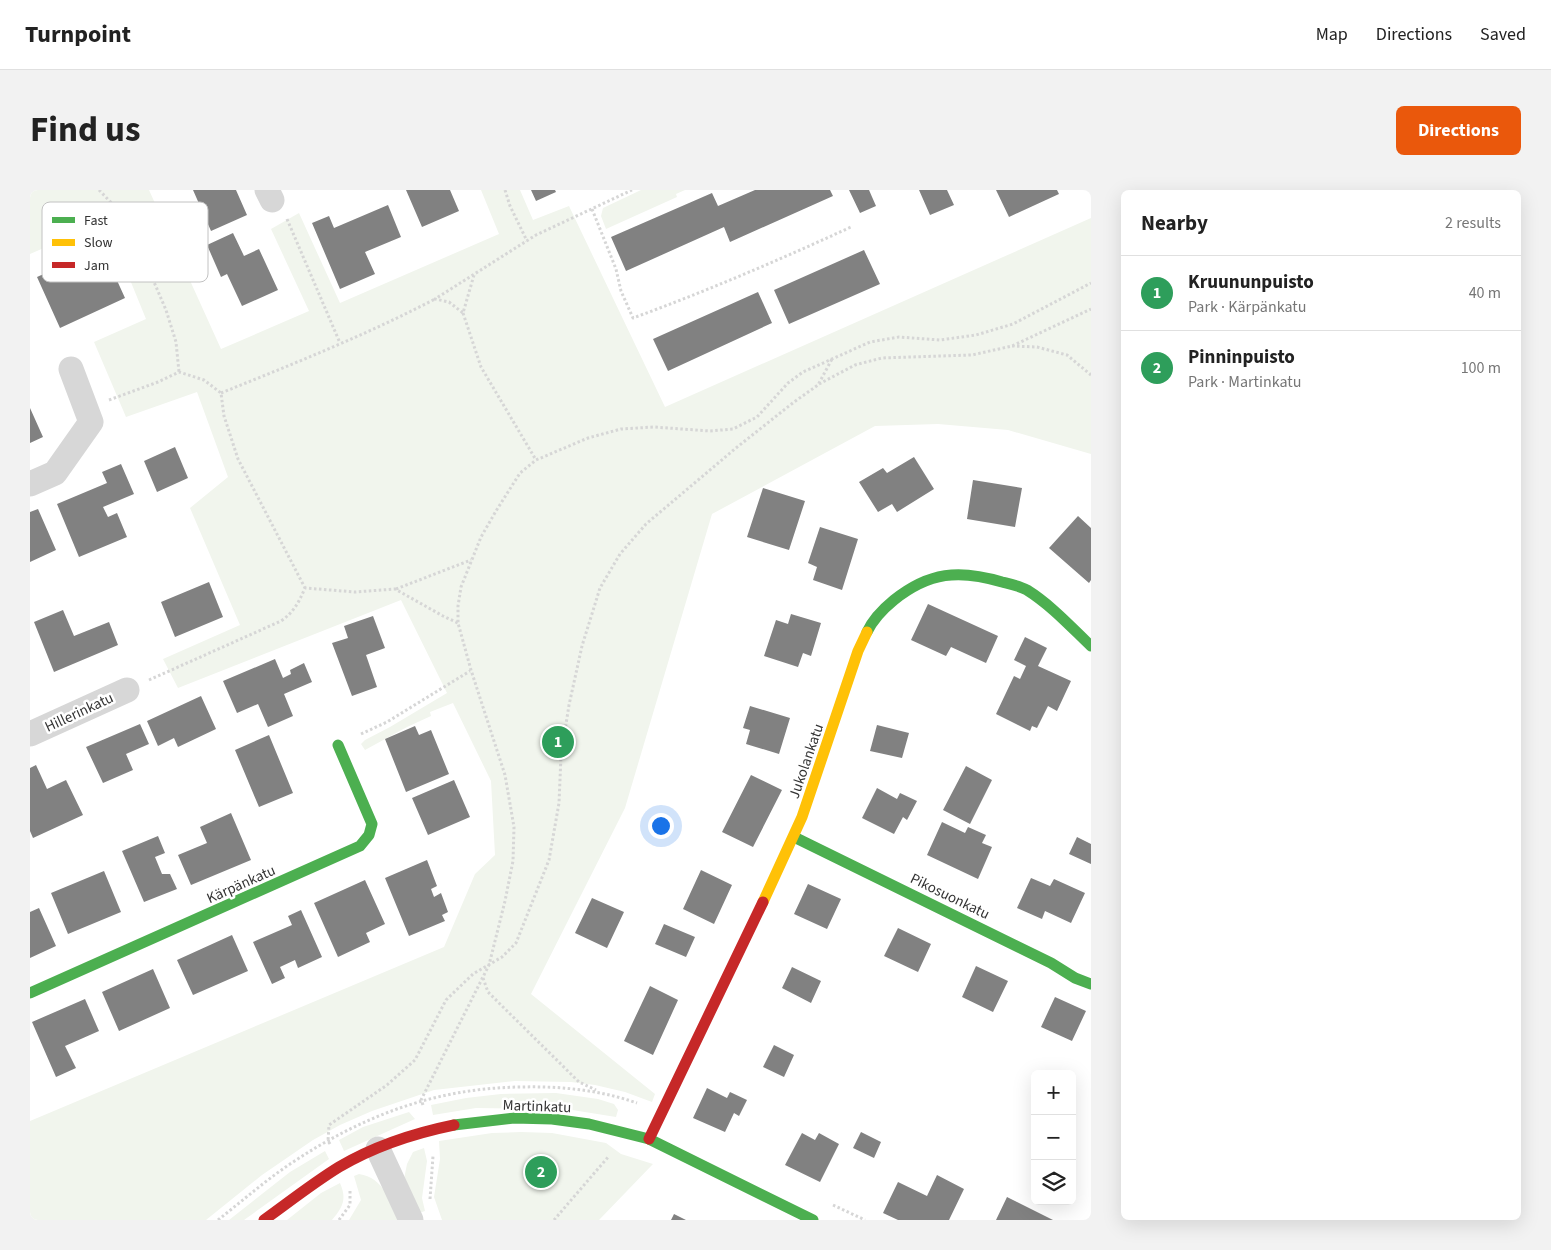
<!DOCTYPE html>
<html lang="en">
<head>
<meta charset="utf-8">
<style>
  :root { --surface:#fff; --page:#f2f2f2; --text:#222; --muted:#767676; --line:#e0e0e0; --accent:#ea580c }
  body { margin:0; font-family:"Source Sans 3",sans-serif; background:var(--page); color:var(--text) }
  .controls { position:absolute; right:15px; bottom:15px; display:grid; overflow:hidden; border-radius:8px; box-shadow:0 5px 20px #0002 }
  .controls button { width:45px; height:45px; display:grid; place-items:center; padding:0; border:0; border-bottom:1px solid var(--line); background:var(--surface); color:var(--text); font:25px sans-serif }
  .you { position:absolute; left:630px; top:635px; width:18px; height:18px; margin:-12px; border:4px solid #fff; border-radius:50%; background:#1a73e8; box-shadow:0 0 0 8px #1a73e833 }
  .badge { display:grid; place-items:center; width:32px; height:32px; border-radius:50%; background:var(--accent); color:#fff; font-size:16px; font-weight:700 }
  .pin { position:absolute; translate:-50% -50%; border:2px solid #fff; box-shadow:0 1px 5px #0006 }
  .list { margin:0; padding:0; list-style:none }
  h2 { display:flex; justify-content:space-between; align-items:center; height:65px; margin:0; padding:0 20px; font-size:21px }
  h2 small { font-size:16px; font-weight:400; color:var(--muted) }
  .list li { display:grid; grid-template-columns:32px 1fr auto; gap:15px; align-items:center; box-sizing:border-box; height:75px; padding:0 20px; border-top:1px solid var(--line) }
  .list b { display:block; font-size:19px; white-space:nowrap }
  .list p { margin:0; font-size:16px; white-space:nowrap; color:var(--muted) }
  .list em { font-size:16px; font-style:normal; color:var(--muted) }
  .icon { flex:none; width:28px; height:28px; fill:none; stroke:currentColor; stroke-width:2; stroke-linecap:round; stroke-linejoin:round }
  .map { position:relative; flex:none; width:1061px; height:1030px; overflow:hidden; border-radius:8px }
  header { display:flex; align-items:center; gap:30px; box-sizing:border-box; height:70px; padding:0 25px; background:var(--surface); border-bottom:1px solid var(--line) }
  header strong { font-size:24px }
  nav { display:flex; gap:28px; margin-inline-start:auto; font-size:18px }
  .intro { display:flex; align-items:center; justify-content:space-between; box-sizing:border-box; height:120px; padding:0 30px }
  h1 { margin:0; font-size:35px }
  .button { padding:12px 22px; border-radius:8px; background:var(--accent); color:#fff; font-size:18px; font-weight:700 }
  main { display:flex; gap:30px; padding:0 30px }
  aside { flex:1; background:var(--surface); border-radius:8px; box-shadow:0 5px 20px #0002 }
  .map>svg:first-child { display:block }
  .green { fill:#f1f5ed }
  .building { fill:#818181 }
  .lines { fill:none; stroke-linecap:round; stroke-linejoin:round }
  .path { stroke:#d6d6d6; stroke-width:3; stroke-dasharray:2.5 2.5; stroke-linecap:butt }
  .street { stroke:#d7d7d7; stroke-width:25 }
  .fast { stroke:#4caf50; stroke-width:11 }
  .slow { stroke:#ffc107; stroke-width:11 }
  .jam { stroke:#c62828; stroke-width:11 }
  .labels { text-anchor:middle; stroke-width:5; stroke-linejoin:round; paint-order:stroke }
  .street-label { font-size:15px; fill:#333; stroke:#fff }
  .key { fill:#fff; stroke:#c2c2c2; stroke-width:1 }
  .key-label { font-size:14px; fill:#333 }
</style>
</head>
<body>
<header>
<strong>Turnpoint</strong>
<nav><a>Map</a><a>Directions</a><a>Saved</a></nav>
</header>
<div class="intro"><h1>Find us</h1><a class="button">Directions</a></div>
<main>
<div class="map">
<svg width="1061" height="1030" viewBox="0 0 1061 1030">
  <rect width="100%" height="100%" fill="#fff"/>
  <path class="green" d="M 0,0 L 119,0 L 191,159 L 279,121 L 241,39 L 269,23 L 310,113 L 469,44 L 451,0 L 490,0 L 503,30 L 539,16 L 635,217 L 1061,28 L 1061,264 L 978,240 L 908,234 L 845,236 L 682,324 L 595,618 L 501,804 L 625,904 L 622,912 L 595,902 L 565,895 L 541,892 L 485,891 L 404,900 L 342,921 L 310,935 L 283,950 L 232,985 L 176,1030 L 0,1030 L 0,931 L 414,757 L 445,684 L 465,665 L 461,591 L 423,513 L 400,522 L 401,526 L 377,537 L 335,560 L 331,554 L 335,550 L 360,537 L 417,503 L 371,410 L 148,498 L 133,469 L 210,435 L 160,318 L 198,287 L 167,202 L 96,227 L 64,152 L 116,129 L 76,31 L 0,64 Z
    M 611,0 L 655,0 L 646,4 L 647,7 L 576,39 L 571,26 L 573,18 Z
    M 526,903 L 568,909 L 584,914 L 588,920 L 586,927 L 536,919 L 446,918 L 403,925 L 401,915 L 436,908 L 471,904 Z
    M 379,922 L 385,929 L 314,961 L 309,950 L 333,937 Z
    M 491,942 L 522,943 L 576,953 L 591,964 L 623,974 L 569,1030 L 412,1030 L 404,1007 L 410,969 L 409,951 L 462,943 Z
    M 394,958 L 397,971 L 392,1008 L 395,1021 L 389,1023 L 374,989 L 377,974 L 383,962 Z
    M 295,961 L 299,969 L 214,1030 L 199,1030 L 260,982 Z
    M 329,984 C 354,988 359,1010 368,1030 L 319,1030 L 331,1010 L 324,986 Z
    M 310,993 C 317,1009 313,1017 302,1030 L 257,1030 L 291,1003 Z"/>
  <path class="building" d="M 163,0 L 206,0 L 217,25 L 181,41 Z
    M 376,0 L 420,0 L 429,21 L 392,37 Z
    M 501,0 L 525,0 L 526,2 L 506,11 Z
    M 725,0 L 800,0 L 803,6 L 700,52 L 694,37 L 596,81 L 581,47 L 682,3 L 688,16 Z
    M 819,0 L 839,0 L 846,16 L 830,23 Z
    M 889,0 L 917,0 L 924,15 L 900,25 Z
    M 966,0 L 1027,0 L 1029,4 L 979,27 Z
    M 358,15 L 371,47 L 335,62 L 345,84 L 310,99 L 282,33 L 299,26 L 304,38 Z
    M 203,43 L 214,66 L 229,59 L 248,100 L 212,116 L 197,84 L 191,87 L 177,55 Z
    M 834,60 L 850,94 L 759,134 L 744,100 Z
    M 40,72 L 48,90 L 80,75 L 95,108 L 30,138 L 7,87 Z
    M 728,102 L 742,133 L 638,181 L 623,149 Z
    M 0,218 L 13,247 L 0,253 Z
    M 145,257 L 158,288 L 127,302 L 114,271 Z
    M 884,267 L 904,299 L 867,322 L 862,314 L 848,322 L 829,292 L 853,278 L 857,283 Z
    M 91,274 L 104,304 L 73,317 L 78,327 L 87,323 L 97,347 L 49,367 L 27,314 L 77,293 L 72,282 Z
    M 943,290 L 992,298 L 985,337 L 937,329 Z
    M 733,298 L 775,311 L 759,360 L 717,347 Z
    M 8,319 L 26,360 L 0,372 L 0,322 Z
    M 1048,326 L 1061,338 L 1061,390 L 1059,393 L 1019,358 Z
    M 790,337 L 828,349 L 812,400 L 783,390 L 787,377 L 778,373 Z
    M 179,392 L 193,427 L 145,447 L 131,412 Z
    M 898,414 L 968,446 L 956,473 L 921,457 L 916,466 L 881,450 Z
    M 33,420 L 44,446 L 79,432 L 88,455 L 24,482 L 4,432 Z
    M 761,424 L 791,433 L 781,466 L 773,463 L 768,477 L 734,466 L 746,430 L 758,434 Z
    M 343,426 L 355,458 L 336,465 L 347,497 L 322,506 L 302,453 L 318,448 L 314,436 Z
    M 995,447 L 1017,458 L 1008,476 L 1041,491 L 1027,521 L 1018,516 L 1007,538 L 1002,536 L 1000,541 L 966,524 L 984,486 L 990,489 L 996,476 L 984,470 Z
    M 245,469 L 253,488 L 261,484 L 260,480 L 274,473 L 282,492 L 254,504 L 263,526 L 238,537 L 228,514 L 207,523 L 193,491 Z
    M 171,506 L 186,539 L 148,557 L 144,548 L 128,556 L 117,531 Z
    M 720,516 L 760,528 L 749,564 L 716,554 L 720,540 L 713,538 Z
    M 110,534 L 119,554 L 96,564 L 103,580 L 73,593 L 56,557 Z
    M 847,535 L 879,543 L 872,568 L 840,561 Z
    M 385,536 L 389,545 L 401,540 L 419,584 L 376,602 L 355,549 Z
    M 239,545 L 263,603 L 229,617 L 205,560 Z
    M 6,575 L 17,599 L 36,590 L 53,625 L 3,648 L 0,641 L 0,578 Z
    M 936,576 L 962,590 L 940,634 L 913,620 Z
    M 721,585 L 752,600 L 723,657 L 692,642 Z
    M 424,590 L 440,627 L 398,645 L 382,608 Z
    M 847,598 L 867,609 L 870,603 L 887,611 L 877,630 L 873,627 L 864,644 L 832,628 Z
    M 201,623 L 221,670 L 161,695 L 148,665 L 177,653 L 170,637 Z
    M 912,632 L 935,643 L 938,637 L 956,645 L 952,653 L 962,657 L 948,689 L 897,665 Z
    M 128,646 L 135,663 L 125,667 L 132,684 L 140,684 L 147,699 L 114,712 L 92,661 Z
    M 1047,647 L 1061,654 L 1061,674 L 1039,664 Z
    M 397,670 L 407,696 L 401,699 L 404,707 L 411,703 L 418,722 L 412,725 L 415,731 L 379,746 L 355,688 Z
    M 671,680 L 702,695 L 684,734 L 653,719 Z
    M 74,681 L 91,722 L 38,744 L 21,703 Z
    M 1001,688 L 1020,696 L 1024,689 L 1055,703 L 1041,733 L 1015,721 L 1012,729 L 987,718 Z
    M 335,690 L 355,734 L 336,743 L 340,752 L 308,767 L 284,713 Z
    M 778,694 L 811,709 L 797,739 L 764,724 Z
    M 562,708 L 594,722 L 577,758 L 545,743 Z
    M 9,718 L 26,756 L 0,768 L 0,722 Z
    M 271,720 L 292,767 L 268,778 L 265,770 L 250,777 L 255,788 L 242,794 L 223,752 L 262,735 L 258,726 Z
    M 634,734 L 665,747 L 656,767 L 625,754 Z
    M 868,738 L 901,754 L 888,782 L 854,766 Z
    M 202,745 L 218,781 L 163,805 L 147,770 Z
    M 946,776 L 978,791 L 963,822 L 932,807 Z
    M 762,777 L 791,791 L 781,813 L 752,798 Z
    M 123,779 L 140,818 L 89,841 L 72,802 Z
    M 620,796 L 648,810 L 623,865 L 594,851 Z
    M 1025,807 L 1056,821 L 1042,851 L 1011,837 Z
    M 55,809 L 69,841 L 35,856 L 46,878 L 26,887 L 2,832 Z
    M 744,855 L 764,865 L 754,887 L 733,877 Z
    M 677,898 L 697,908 L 700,902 L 717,910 L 709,926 L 704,923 L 695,942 L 663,928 Z
    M 831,942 L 851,952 L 844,968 L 823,958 Z
    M 772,943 L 785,950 L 789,943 L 809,954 L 790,992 L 755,975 Z
    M 907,985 L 934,999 L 919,1030 L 868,1030 L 853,1023 L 868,992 L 897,1006 Z
    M 977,1007 L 1023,1030 L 966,1030 Z
    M 644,1024 L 656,1030 L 641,1030 Z"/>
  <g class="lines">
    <path class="path" d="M 69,0 L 97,29 L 136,120 L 146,152 L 149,182
      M 475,0 L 480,16 L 497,51
      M 562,19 L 586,79 L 591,101 L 603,128 C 677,101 749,70 821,37
      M 257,29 L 310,153
      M 444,85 L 433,123 L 419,112 L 405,109 L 506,45 L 602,0
      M 433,123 L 451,177 L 506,270
      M 982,156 L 1007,157 L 1037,165 L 1061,185
      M 789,194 L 825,175 L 852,168 L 942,165 L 982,156 L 1061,119
      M 191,203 C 263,174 336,145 405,109
      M 79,210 L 128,192 L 149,182 L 174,190 L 191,203 L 194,226 L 208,269 L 275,398
      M 366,399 L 441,370
      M 119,490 L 251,431 C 264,422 269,412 275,398 L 325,402 L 365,399 L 413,426 L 428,433
      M 331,544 L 357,532 L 440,481
      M 453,788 L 458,802 L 468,812 L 549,892 L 566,900
      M 393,915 L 391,910 L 459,775 L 475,711 L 483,671 L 484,637 L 475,585 L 441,480 L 428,433 L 428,416 L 431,397 L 451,347 L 466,321 L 490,283 L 506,270 L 558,248 L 591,239 L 624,237 L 680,241 L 703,239 L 727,227 L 758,193 L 773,182 L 840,152 L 869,147 L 910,150 L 946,145 L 983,134 L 1061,93
      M 300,954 L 298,951 L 299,935 L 357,895 L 385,870 L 416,810 L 443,784 L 472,767 L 486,753 L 519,670 L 529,613 L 531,566 L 539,515 L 552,456 L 570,398 L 590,364 L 616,334 L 706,258 L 764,212 L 788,195 L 802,169
      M 400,1009 L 403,966
      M 803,1015 L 835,1030
      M 188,1030 C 212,1011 235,991 260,974 C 332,926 405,898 491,897 C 531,896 570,900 607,913
      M 309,1030 L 320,1015 L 320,1001
      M 524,1030 L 579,966"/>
    <path class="street" d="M 237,0 L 242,10
      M 0,294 L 25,283 L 61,232 L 41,179
      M 0,544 L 97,500
      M 348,959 L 381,1030"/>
    <path class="fast" d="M 837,442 C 843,429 853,419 864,410 C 899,382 929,379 972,392 C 980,394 990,396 997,400 C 1021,415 1041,437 1061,456
      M 764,647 L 1021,773 L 1045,788 L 1061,794
      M 0,803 L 330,656 L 339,645 L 342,634 L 308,555
      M 424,935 L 484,928 L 522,929 L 559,934 L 619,949 L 783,1030"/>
    <path class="slow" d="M 733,712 L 772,627 L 828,461 L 837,442"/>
    <path class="jam" d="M 619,949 L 733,712
      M 234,1030 C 259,1012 283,993 309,977 C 343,957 385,943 424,935"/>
  </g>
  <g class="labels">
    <g class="street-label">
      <text transform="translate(49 522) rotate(-25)" y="5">Hillerinkatu</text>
      <text transform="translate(776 571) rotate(-71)" y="5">Jukolankatu</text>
      <text transform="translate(211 694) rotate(-24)" y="5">Kärpänkatu</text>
      <text transform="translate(920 706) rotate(26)" y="5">Pikosuonkatu</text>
      <text transform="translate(507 916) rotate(2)" y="5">Martinkatu</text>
    </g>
  </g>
  <rect x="12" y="12" width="166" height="80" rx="8" class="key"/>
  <rect x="22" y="27" width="23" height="6" fill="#4caf50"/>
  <rect x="22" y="49" width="23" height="7" fill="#ffc107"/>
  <rect x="22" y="72" width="23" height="6" fill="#c62828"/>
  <g class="key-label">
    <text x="54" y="35">Fast</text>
    <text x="54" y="57">Slow</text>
    <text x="54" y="80">Jam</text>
  </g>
</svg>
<div class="controls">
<button>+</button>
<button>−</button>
<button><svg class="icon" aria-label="layers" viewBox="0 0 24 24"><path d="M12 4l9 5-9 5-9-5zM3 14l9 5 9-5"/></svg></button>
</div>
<div class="you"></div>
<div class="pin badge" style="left:528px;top:552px;background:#2e9e5b">1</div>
<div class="pin badge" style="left:511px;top:982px;background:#2e9e5b">2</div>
</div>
<aside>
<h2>Nearby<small>2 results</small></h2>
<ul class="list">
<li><span class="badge" style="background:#2e9e5b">1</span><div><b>Kruununpuisto</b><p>Park · Kärpänkatu</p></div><em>40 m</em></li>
<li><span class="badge" style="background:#2e9e5b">2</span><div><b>Pinninpuisto</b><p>Park · Martinkatu</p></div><em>100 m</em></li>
</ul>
</aside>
</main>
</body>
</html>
